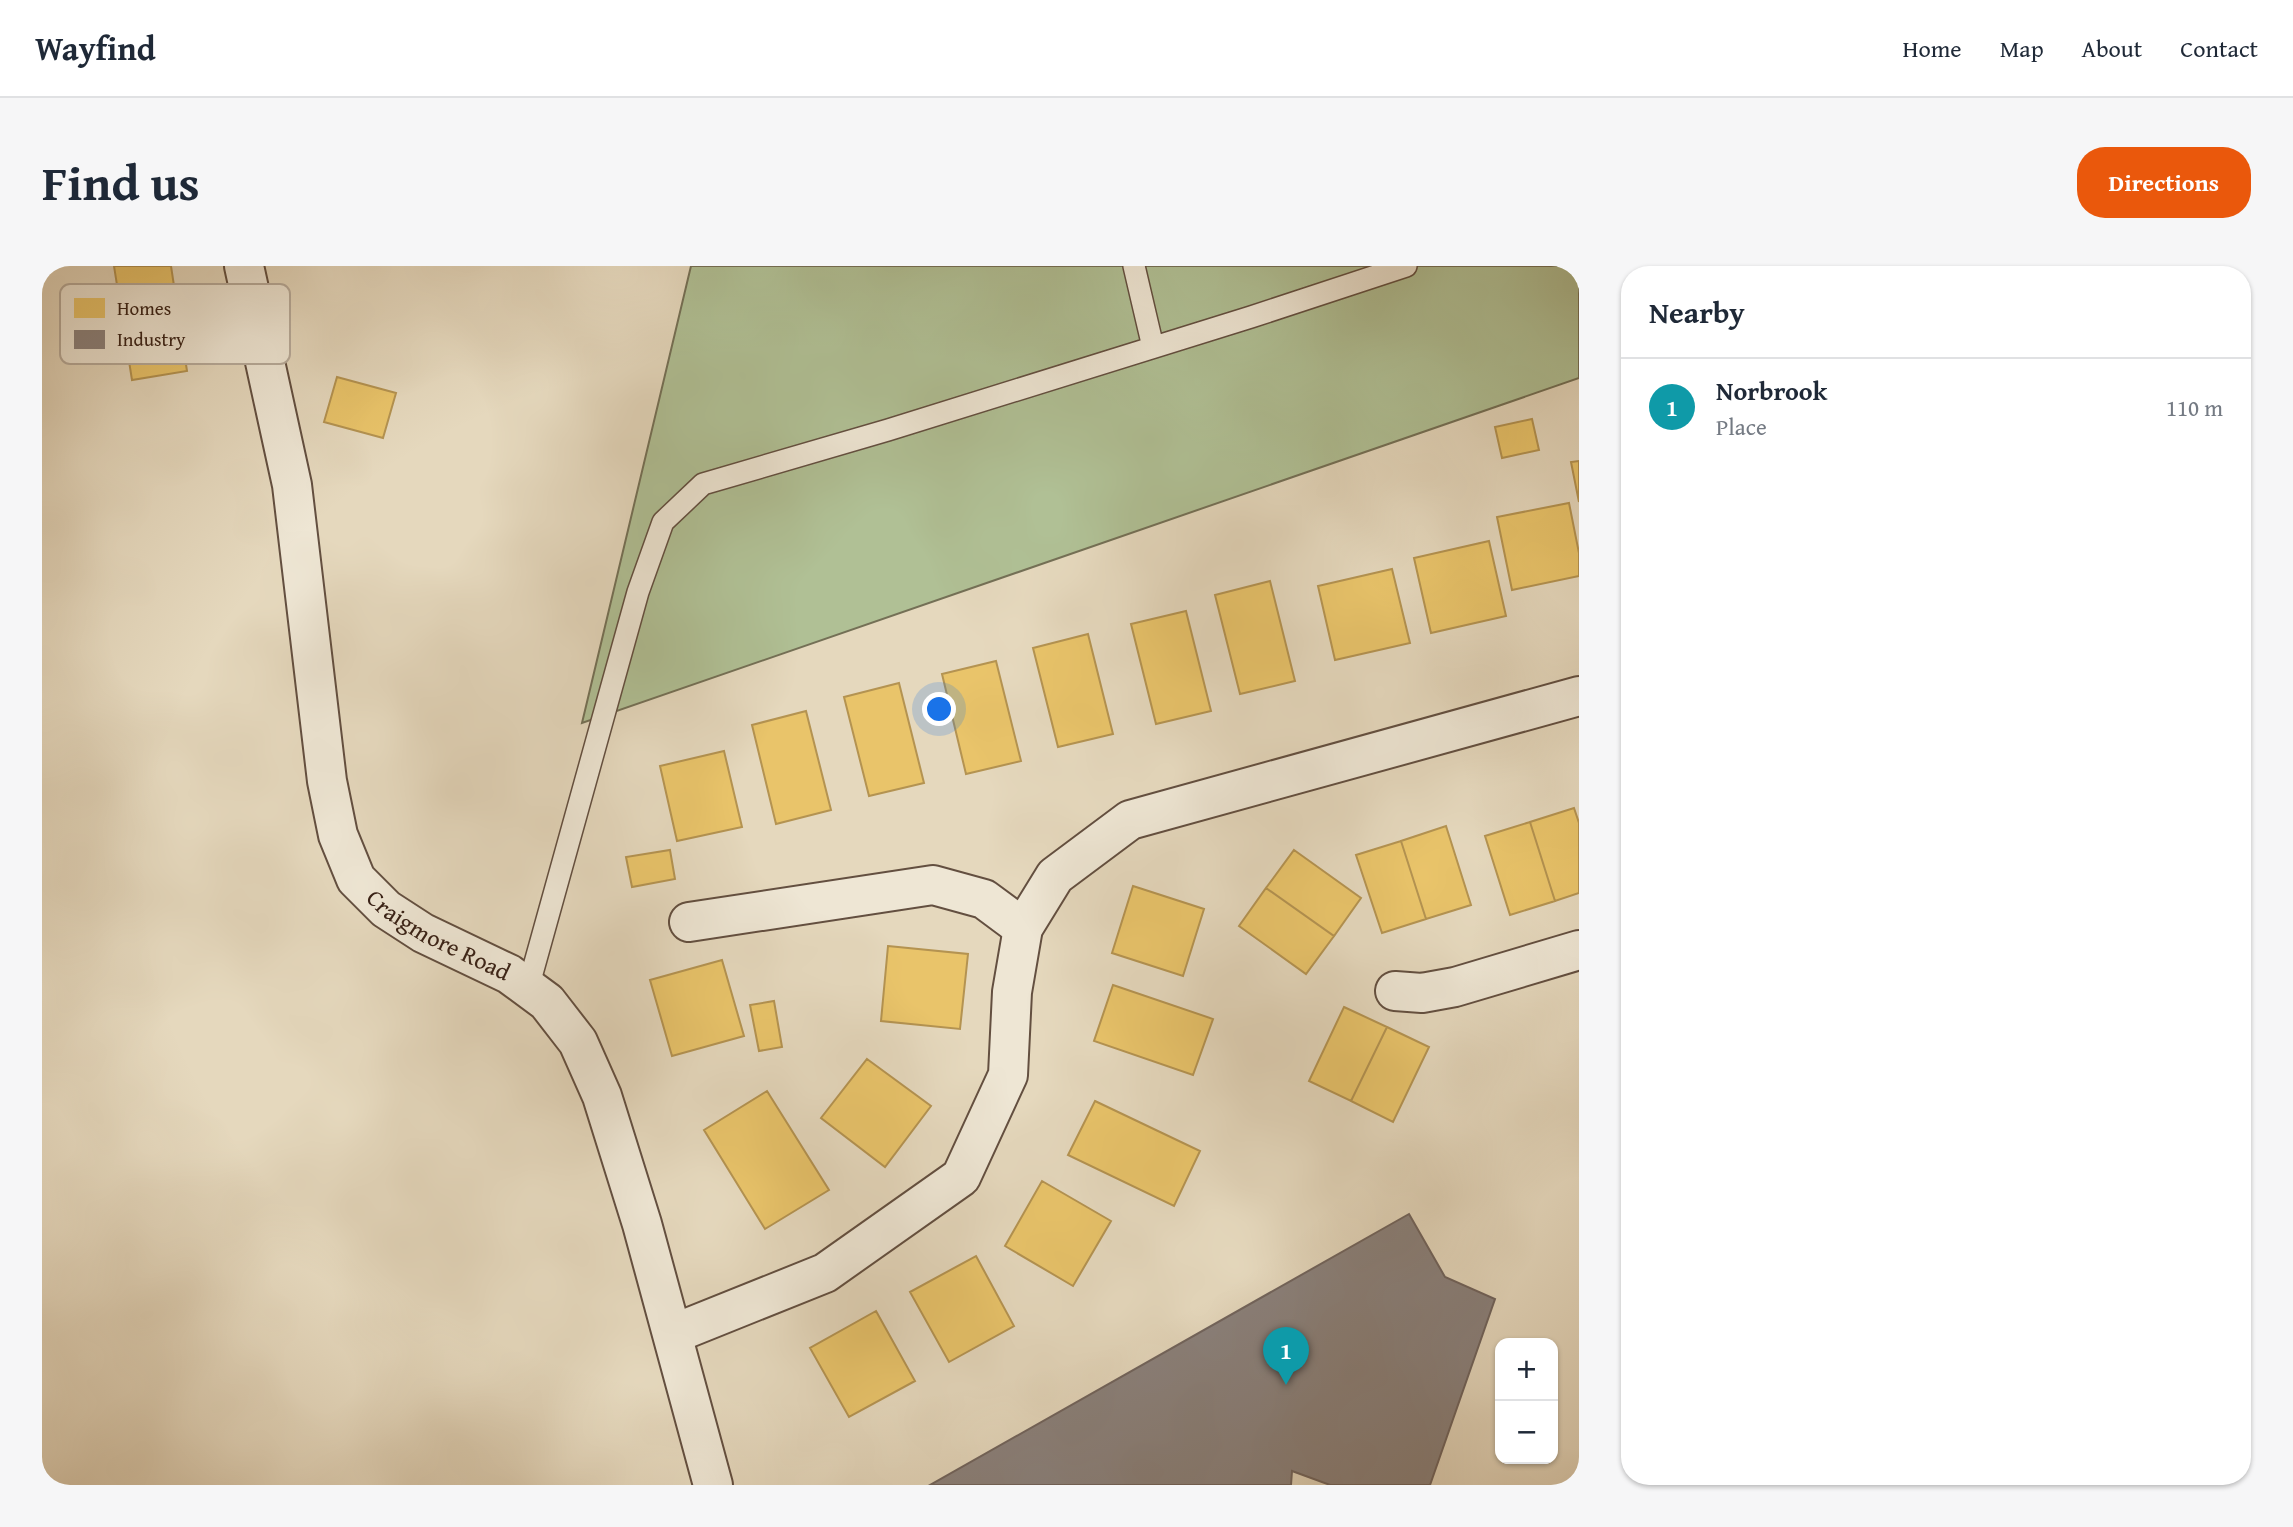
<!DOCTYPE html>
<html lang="en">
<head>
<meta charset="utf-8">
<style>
  :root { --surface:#fff; --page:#f6f6f7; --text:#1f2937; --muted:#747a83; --line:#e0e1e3; --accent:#ea580c }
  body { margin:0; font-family:"Gentium Book Plus",serif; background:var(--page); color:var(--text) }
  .controls { position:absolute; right:21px; bottom:21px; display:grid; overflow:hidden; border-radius:14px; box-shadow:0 2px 5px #0004 }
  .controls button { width:63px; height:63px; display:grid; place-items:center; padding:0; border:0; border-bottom:2px solid var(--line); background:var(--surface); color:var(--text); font:35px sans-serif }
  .you { position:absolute; left:898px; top:444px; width:24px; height:24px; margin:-18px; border:5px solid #fff; border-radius:50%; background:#1a73e8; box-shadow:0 0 0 10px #1a73e833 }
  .badge { display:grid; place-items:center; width:46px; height:46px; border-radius:50%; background:var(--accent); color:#fff; font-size:23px; font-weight:700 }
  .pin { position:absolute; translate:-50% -58px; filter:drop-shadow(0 2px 4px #0008) }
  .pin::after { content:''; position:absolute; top:37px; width:24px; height:21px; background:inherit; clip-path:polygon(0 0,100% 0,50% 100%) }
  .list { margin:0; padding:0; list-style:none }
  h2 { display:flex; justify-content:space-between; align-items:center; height:91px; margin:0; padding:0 28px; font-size:30px }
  h2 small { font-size:23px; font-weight:400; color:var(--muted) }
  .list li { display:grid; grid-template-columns:46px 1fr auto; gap:21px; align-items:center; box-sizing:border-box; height:98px; padding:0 28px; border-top:2px solid var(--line) }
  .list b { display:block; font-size:26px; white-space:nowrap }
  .list p { margin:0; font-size:23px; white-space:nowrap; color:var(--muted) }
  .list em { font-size:23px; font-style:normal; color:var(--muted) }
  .map { position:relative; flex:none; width:1537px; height:1219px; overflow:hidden; border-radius:28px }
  header { display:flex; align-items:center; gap:42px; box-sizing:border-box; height:98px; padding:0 35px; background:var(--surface); border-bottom:2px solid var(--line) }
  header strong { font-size:33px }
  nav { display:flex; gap:38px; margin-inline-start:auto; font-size:24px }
  .intro { display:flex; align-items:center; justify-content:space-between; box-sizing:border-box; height:168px; padding:0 42px }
  h1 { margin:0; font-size:49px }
  .button { padding:18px 32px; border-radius:28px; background:var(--accent); color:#fff; font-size:24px; font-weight:700 }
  main { display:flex; gap:42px; padding:0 42px }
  aside { flex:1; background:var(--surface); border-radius:28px; box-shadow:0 2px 5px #0004 }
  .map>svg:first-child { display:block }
  .green { fill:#b0c095; stroke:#747056; stroke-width:2 }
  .homes { fill:#e9c46a; stroke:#b49351; stroke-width:2 }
  .industry { fill:#8a817c; stroke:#71645d; stroke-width:2 }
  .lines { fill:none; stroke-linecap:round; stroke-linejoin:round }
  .lane-casing { stroke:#634f40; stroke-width:24 }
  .street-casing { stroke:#634f40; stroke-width:42 }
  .lane { stroke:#eee6d4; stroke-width:21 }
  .street { stroke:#eee6d4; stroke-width:38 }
  .labels { text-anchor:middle; stroke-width:7; stroke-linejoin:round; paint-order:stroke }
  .street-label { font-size:24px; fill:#382116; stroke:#eee6d4 }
  .key { fill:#eee6d4; stroke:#b7ab9b; stroke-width:2 }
  .key-label { font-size:19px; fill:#382116 }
</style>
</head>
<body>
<header>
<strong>Wayfind</strong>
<nav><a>Home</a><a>Map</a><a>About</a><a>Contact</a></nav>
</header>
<div class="intro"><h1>Find us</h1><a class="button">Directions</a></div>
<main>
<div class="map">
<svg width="1537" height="1219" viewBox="0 0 1537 1219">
  <rect width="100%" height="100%" fill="#e5d8bd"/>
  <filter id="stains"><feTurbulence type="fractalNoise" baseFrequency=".00286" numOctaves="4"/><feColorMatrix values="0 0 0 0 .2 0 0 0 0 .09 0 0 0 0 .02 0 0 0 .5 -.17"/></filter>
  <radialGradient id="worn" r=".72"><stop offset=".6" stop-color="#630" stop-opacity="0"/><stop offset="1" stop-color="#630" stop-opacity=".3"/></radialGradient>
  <path class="green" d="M 649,0 L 1537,0 L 1537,112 L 540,457 Z"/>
  <path class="homes" d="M 72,0 L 129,0 L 145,105 L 90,114 Z
    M 295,111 L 354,127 L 341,172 L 282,156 Z
    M 1490,153 L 1497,184 L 1460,192 L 1453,161 Z
    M 1537,195 L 1537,236 L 1529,196 Z
    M 1527,237 L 1537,287 L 1537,310 L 1470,324 L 1455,251 Z
    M 1447,275 L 1464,350 L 1389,367 L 1372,292 Z
    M 1350,303 L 1368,377 L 1293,394 L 1276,320 Z
    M 1228,315 L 1253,415 L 1198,428 L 1173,329 Z
    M 1144,345 L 1169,445 L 1114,458 L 1089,358 Z
    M 1046,368 L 1071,468 L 1016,481 L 991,382 Z
    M 954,395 L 979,495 L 924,508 L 900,408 Z
    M 857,417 L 882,517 L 827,530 L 802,431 Z
    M 764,445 L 789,544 L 734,558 L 710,459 Z
    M 682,485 L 700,561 L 635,575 L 618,500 Z
    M 1532,542 L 1537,557 L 1537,627 L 1513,635 L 1488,556 Z
    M 1488,556 L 1513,635 L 1468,649 L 1443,570 Z
    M 1404,560 L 1429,639 L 1384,653 L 1359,575 Z
    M 1359,575 L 1384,653 L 1340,667 L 1314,589 Z
    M 628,584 L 633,613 L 590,621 L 584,591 Z
    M 1252,584 L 1319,632 L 1292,670 L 1224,622 Z
    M 1091,620 L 1162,643 L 1141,710 L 1070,687 Z
    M 1224,622 L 1292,670 L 1264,708 L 1197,660 Z
    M 846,680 L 926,688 L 918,763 L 839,755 Z
    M 680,694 L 702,770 L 630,790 L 608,714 Z
    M 1071,719 L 1171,753 L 1151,809 L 1052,775 Z
    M 732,735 L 740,781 L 717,785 L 708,739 Z
    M 1302,741 L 1345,761 L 1309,835 L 1267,815 Z
    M 1345,761 L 1387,781 L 1351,856 L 1309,835 Z
    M 825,793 L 889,840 L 843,901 L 779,852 Z
    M 725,825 L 787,924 L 723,963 L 662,864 Z
    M 1053,835 L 1158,885 L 1132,940 L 1026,889 Z
    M 1000,915 L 1069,955 L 1031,1020 L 963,980 Z
    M 934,990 L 972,1060 L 907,1096 L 868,1026 Z
    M 834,1045 L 873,1115 L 807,1151 L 768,1082 Z"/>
  <path class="industry" d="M 1367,948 L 1403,1011 L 1453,1033 L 1388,1219 L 1288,1219 L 1250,1205 L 1249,1219 L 888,1219 Z"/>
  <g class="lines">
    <g class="lane-casing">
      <path id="lane" d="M 1092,0 L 1111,81
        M 486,722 L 596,326 L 621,256 L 661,218 L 846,164 L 1209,51 L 1364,0"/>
    </g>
    <g class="street-casing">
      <g id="street">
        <path id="s1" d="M 202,0 L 250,219 L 285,515 L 296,569 L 314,613 L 344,643 L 381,667 L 467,708 L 505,736 L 536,776 L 560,830 L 600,958 L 671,1219"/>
        <path d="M 647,656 L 891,619 L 942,633 L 981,662"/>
        <path d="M 1353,725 L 1380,727 L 1413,721 L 1537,684"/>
        <path d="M 631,1068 L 783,1007 L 919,911 L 966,809 L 970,726 L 981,662 L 1013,610 L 1088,554 L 1537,430"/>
      </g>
    </g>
    <use href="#lane" class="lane"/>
    <use href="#street" class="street"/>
  </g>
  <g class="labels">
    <g class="street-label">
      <text dy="8" stroke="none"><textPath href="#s1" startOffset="726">Craigmore Road</textPath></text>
    </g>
  </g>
  <rect x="18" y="18" width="230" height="80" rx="10" class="key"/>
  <rect x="32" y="32" width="31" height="20" fill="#e9c46a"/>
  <rect x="32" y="64" width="31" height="19" fill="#8a817c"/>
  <g class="key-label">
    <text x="75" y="49">Homes</text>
    <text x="75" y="80">Industry</text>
  </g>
  <rect width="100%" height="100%" filter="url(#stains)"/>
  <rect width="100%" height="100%" fill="url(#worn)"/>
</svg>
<div class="controls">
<button>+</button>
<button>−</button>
</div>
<div class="you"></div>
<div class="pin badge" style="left:1244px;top:1119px;background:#0f9aa8">1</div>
</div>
<aside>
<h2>Nearby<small></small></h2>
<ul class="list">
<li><span class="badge" style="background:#0f9aa8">1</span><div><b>Norbrook</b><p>Place</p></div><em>110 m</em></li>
</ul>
</aside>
</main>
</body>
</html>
